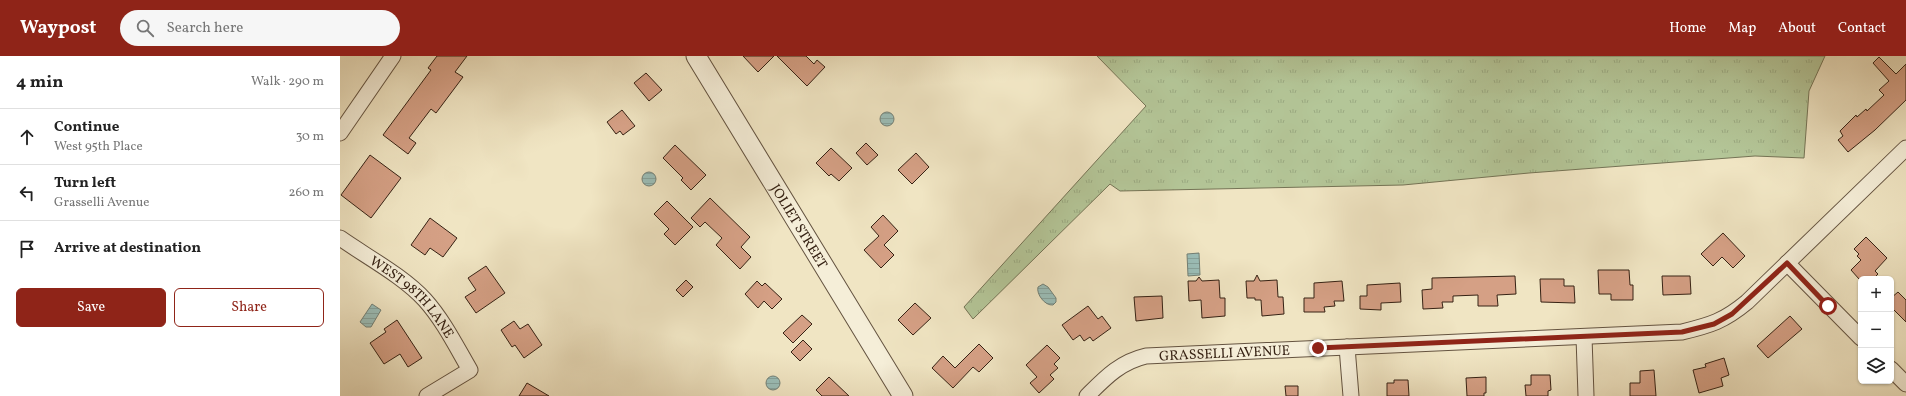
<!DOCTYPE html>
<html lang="en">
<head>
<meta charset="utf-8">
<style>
  :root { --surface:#fff; --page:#f6f6f6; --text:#222; --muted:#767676; --line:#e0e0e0; --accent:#8f2418 }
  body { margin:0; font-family:Vollkorn,serif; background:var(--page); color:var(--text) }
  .controls { position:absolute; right:12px; bottom:12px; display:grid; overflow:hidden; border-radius:6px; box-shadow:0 1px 3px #0004 }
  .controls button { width:36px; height:36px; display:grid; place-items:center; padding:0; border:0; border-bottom:1px solid var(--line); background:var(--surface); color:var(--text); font:20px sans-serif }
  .stop { position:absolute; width:12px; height:12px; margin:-9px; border:3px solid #8f2418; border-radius:50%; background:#fff }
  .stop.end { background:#8f2418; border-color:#fff; box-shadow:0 1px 4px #0008 }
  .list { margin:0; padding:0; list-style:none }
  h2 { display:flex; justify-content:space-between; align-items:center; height:52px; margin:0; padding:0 16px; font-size:17px }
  h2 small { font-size:13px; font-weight:400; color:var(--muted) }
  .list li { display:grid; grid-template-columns:26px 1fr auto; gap:12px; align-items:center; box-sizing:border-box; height:56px; padding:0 16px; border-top:1px solid var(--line) }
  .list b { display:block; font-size:15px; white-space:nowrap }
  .list p { margin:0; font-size:13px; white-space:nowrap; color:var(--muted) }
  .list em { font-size:13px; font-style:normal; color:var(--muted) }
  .actions { display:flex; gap:8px; padding:12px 16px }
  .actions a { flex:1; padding:9px 0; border:1px solid var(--accent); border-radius:6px; text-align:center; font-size:14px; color:var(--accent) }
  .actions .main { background:var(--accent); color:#fff }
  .icon { flex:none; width:22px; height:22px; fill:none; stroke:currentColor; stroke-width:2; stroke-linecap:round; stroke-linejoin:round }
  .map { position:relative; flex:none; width:1566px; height:340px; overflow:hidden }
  header { display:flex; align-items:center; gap:24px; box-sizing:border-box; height:56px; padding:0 20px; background:var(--accent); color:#fff }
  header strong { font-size:19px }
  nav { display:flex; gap:22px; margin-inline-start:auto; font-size:14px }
  .search { width:280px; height:36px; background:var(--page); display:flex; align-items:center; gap:10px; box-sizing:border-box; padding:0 14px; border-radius:22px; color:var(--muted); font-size:15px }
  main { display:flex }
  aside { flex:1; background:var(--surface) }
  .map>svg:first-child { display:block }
  .grass { fill:url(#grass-tufts); stroke:#757456 }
  .water { fill:url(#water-rules); stroke:#738076 }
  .building { fill:#d5a085; stroke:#362214 }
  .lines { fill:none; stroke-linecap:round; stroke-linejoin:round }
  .minor-casing { stroke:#645340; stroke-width:17 }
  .tertiary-casing { stroke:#645340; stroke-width:21 }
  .minor { stroke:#f5eed8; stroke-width:15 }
  .tertiary { stroke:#f5eed8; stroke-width:19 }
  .route { stroke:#8f2418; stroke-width:5 }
  .labels { text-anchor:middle; stroke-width:3.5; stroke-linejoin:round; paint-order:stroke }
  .street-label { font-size:14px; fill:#362214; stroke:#f5eed8 }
</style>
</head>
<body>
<header>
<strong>Waypost</strong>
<div class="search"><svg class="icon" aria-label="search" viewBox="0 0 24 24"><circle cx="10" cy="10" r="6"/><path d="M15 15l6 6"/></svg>Search here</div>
<nav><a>Home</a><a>Map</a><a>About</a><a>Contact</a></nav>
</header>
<main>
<aside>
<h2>4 min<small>Walk · 290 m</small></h2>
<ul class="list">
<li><svg class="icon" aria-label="ahead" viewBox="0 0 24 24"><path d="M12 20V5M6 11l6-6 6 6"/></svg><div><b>Continue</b><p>West 95th Place</p></div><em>30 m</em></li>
<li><svg class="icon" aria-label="left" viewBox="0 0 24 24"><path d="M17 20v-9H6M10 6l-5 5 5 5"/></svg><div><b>Turn left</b><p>Grasselli Avenue</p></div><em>260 m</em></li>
<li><svg class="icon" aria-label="arrive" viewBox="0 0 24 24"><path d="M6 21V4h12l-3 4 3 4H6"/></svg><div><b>Arrive at destination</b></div></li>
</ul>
<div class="actions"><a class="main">Save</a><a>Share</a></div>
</aside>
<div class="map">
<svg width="1566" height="340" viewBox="0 0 1566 340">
  <defs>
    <pattern id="grass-tufts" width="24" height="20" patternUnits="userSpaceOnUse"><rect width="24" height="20" fill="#b4c698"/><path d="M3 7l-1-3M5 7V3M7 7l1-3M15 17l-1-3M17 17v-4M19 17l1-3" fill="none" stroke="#9baa82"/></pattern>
    <pattern id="water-rules" width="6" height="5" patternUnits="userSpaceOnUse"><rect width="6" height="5" fill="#9bbeb8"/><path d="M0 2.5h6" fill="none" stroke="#86a39d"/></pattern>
  </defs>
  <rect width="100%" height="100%" fill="#f0e5c3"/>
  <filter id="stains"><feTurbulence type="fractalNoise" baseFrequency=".005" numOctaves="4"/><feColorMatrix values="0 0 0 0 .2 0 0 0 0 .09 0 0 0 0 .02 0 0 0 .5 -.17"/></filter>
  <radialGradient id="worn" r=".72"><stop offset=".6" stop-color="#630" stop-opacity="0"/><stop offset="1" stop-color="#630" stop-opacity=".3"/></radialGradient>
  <path class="grass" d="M 757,0 L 1485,0 L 1469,35 L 1464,102 L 1415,100 L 1189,117 L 1063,129 L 780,135 L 770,128 L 633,263 L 624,251 L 806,50 Z"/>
  <path class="water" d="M540 63a7 7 0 1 1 14 0a7 7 0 1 1-14 0Z
    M302 123a7 7 0 1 1 14 0a7 7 0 1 1-14 0Z
    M 859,197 L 860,219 L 848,220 L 847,198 Z
    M 703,228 L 708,231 L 716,242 L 716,246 L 713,249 C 705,250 696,238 698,231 Z
    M 32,248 L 41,254 L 31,271 L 26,271 L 20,266 Z
    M426 327a7 7 0 1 1 14 0a7 7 0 1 1-14 0Z"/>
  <path class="building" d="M 97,0 L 127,0 L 115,16 L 123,21 L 96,57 L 91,53 L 69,82 L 76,87 L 68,98 L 43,79 L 91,14 L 88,12 Z
    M 403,0 L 434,0 L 418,16 Z
    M 437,0 L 466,0 L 474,8 L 477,4 L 485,11 L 467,30 Z
    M 1539,1 L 1556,18 L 1566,8 L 1566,44 L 1535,74 L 1508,96 L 1498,84 L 1503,80 L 1500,75 L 1516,59 L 1517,61 L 1526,53 L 1527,55 L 1544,39 L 1539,34 L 1549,25 L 1533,7 Z
    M 306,17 L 322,34 L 309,45 L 294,27 Z
    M 282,54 L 295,70 L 283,79 L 280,75 L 276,78 L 267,66 Z
    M 526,87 L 538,99 L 527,109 L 516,97 Z
    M 335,89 L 366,119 L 351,134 L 341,124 L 343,122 L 323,102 Z
    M 491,92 L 512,112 L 499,125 L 491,118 L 489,120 L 476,107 Z
    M 576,97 L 589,111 L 572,128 L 558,114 Z
    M 30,99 L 61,122 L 31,162 L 1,139 Z
    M 370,142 L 410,181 L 401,191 L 411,201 L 400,213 L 376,189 L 382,182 L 365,166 L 360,171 L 351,162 Z
    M 327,145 L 353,171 L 335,189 L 324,178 L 329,173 L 314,158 Z
    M 543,159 L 558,175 L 544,189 L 554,199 L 541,212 L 524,194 L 539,180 L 531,171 Z
    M 90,162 L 117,182 L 103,201 L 90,192 L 85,199 L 71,189 Z
    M 1383,177 L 1405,200 L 1393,212 L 1382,201 L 1373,210 L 1361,198 Z
    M 1526,181 L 1547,202 L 1535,215 L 1538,218 L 1533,223 L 1519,223 L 1511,214 L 1521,204 L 1517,200 L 1519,198 L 1514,193 Z
    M 146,210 L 165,237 L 136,257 L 125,241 L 136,234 L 128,222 Z
    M 1258,214 L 1289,214 L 1290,229 L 1293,229 L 1293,244 L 1271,244 L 1271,238 L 1259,238 Z
    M 917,219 L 920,225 L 937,224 L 938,241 L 943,241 L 944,258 L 922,260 L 921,244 L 915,244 L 915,242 L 907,242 L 906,225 L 914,225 Z
    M 1175,220 L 1176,238 L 1157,239 L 1158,250 L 1138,250 L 1138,239 L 1113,240 L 1113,246 L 1102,246 L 1103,252 L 1083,253 L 1082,234 L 1092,233 L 1092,222 Z
    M 1322,220 L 1350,220 L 1351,238 L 1323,239 Z
    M 859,221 L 862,225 L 879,224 L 880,242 L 885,242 L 885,260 L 862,262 L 861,244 L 849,245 L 848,225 L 856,225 Z
    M 1200,223 L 1224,223 L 1224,230 L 1234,230 L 1235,247 L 1201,246 Z
    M 346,224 L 353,231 L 343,241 L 336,234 Z
    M 417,225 L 422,230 L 425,227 L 442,243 L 432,253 L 424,245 L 418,252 L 405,238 Z
    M 1002,225 L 1004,245 L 994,245 L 995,250 L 984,251 L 985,256 L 964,256 L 964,242 L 974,242 L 974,227 Z
    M 1060,227 L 1061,246 L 1041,247 L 1041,254 L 1020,253 L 1020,240 L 1027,240 L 1027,229 Z
    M 1558,236 L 1566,244 L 1566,266 L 1551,251 L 1551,242 Z
    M 822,240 L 823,262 L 796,265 L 794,241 Z
    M 575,247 L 591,262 L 573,279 L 558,264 Z
    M 748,250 L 758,263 L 762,260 L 771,272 L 753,285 L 750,281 L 744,285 L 740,279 L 733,284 L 722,269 Z
    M 462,259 L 472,268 L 453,287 L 443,277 Z
    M 1450,260 L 1462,273 L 1428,302 L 1417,290 Z
    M 57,264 L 82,302 L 68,311 L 60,298 L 44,308 L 30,287 L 46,276 L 44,273 Z
    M 174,265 L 180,273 L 188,268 L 202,289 L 184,302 L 175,289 L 172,291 L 161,274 Z
    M 463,284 L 472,293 L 460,305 L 451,296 Z
    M 639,288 L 653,302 L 639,316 L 633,311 L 613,332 L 592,312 L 603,300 L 615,312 Z
    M 707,289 L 720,302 L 714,308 L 718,312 L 710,319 L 714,323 L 699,337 L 690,327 L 697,321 L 686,309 Z
    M 1384,302 L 1389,319 L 1381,322 L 1383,330 L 1359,337 L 1353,314 L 1366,311 L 1365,308 Z
    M 1314,314 L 1316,340 L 1290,340 L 1290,327 L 1300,327 L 1300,315 Z
    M 1191,319 L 1210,319 L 1211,334 L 1208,335 L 1208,340 L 1186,340 L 1185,329 L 1191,329 Z
    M 489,321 L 509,340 L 482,340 L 476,334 Z
    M 1146,321 L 1146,337 L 1144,337 L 1144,340 L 1127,340 L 1126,322 Z
    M 1054,324 L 1068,324 L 1069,340 L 1047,340 L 1047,327 L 1054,327 Z
    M 187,327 L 209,340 L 179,340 Z
    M 945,330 L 958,330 L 958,340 L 946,340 Z"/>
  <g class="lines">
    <g class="minor-casing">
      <g id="minor">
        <path d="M 0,77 L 53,0"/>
        <path id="s1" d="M 0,182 C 27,201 63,220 85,244 C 103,264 116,290 130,314 L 87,340"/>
        <path d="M 1447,207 L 1521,282"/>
        <path d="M 1244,281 L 1246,340"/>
        <path d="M 1007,291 L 1011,340"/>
        <path d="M 1551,313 L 1566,328"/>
        <path id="s2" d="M 747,340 C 765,322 780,306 806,300 L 1342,276 C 1371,269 1384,265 1407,246 L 1566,92"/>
      </g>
    </g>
    <g class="tertiary-casing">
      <g id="tertiary">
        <path id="s3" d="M 356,0 L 563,340"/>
      </g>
    </g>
    <use href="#minor" class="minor"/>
    <use href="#tertiary" class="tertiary"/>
  </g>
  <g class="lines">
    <path class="route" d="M 978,292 L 1342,276 L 1374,268 L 1392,258 L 1447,207 L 1488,250"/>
  </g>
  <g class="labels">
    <g class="street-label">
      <text dy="5" stroke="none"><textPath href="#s3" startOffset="199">JOLIET STREET</textPath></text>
      <text dy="5" stroke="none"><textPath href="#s1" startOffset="94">WEST 98TH LANE</textPath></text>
      <text dy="5" stroke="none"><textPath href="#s2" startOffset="151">GRASSELLI AVENUE</textPath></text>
    </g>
  </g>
  <rect width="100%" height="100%" filter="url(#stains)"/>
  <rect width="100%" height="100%" fill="url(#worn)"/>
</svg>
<div class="controls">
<button>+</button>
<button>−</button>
<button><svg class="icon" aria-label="layers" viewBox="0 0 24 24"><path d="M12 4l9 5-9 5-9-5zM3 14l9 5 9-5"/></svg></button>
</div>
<div class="stop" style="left:1488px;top:250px"></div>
<div class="stop end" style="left:978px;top:292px"></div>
</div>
</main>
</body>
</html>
